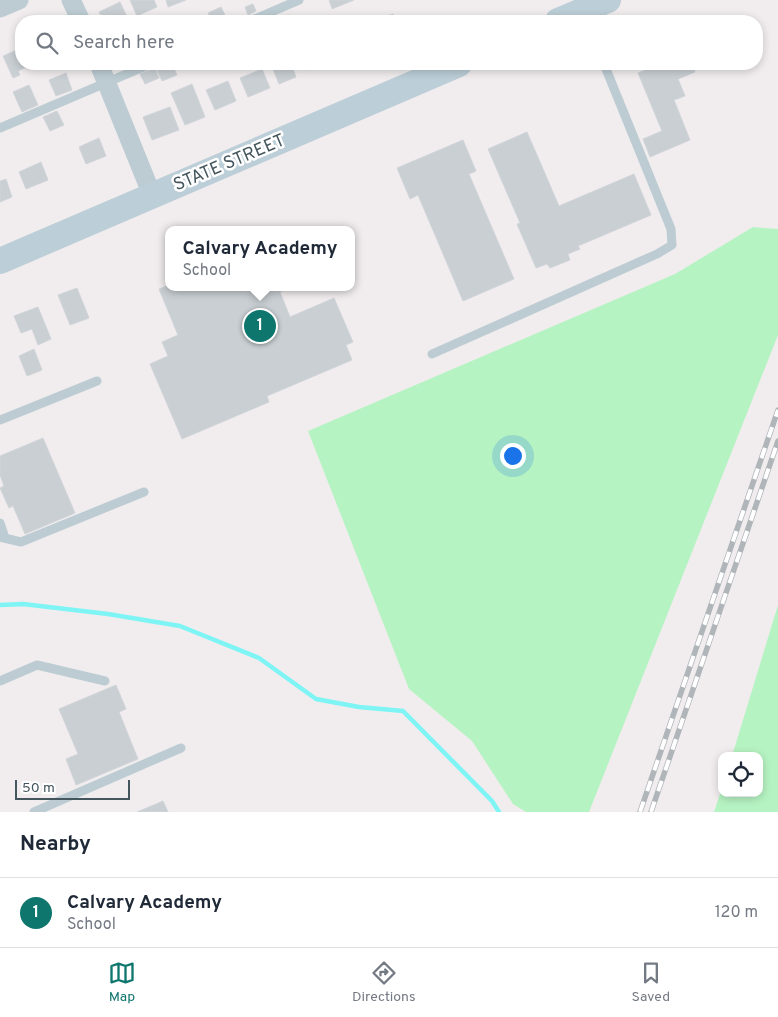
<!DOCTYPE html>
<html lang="en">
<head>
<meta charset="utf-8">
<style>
  :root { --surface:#fff; --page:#f6f6f7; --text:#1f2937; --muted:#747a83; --line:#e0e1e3; --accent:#0f766e }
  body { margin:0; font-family:Overpass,sans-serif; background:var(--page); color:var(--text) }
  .controls { position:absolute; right:15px; bottom:15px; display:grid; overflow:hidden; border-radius:10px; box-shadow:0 2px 8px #0003 }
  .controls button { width:45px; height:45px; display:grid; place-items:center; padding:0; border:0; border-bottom:1px solid var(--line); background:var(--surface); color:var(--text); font:25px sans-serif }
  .scale { position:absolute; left:15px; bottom:12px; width:115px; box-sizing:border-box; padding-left:5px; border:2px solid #44565d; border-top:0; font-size:14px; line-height:18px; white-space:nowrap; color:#44565d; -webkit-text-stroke:4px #fff; paint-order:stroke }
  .you { position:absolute; left:512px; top:455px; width:18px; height:18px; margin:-12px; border:4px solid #fff; border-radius:50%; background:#1a73e8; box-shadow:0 0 0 8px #1a73e833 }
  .badge { display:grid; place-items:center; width:32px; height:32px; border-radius:50%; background:var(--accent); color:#fff; font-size:16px; font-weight:700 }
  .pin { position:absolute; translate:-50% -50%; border:2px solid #fff; box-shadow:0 1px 5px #0006 }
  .popup { position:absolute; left:165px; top:226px; width:190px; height:65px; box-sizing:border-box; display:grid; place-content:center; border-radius:10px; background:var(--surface); filter:drop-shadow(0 1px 4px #0005); font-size:16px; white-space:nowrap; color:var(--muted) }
  .popup b { font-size:19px; color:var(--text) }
  .popup::after { content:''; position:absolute; left:50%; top:100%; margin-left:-10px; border:10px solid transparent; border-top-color:var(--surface) }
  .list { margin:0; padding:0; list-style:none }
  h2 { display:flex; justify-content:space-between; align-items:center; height:65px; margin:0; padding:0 20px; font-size:21px }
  h2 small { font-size:16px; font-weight:400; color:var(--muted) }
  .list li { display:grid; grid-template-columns:32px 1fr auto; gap:15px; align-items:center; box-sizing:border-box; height:70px; padding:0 20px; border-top:1px solid var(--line) }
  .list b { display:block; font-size:19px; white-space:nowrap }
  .list p { margin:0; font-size:16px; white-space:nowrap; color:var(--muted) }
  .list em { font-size:16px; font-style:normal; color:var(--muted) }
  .icon { flex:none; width:28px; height:28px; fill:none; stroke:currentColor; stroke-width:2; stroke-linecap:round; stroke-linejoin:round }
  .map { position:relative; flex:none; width:778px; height:812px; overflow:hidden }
  .search { position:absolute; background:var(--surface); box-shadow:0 2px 8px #0003; left:15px; right:15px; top:15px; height:55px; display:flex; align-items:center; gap:12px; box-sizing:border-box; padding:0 18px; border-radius:20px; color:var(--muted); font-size:19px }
  .sheet { height:135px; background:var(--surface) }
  nav { display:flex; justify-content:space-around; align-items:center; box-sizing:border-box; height:70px; border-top:1px solid var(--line); background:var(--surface); font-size:14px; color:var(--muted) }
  nav a { display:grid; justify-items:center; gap:2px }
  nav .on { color:var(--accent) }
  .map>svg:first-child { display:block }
  .green { fill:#b6f3c2 }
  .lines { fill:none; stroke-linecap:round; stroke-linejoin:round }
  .stream { stroke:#7ef4f5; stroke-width:4.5 }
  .building { fill:#c9cfd3; stroke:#d1d5da }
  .lane { stroke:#bcccd2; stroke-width:9 }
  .street { stroke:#bcccd2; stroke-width:19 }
  .secondary { stroke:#bcced7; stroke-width:26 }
  .rail-casing { stroke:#afb5b9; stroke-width:5.5 }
  .rail { stroke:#fff; stroke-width:4; stroke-dasharray:11; stroke-linecap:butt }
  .labels { text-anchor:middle; stroke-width:5; stroke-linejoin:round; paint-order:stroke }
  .street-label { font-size:18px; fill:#44565d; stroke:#fff }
</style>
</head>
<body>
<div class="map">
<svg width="778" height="812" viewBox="0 0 778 812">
  <rect width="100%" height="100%" fill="#f1edee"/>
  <path class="green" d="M 753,227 L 778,229 L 778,335 L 589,812 L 526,812 L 513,804 L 472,741 L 409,689 L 308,431 L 675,274 Z
    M 778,605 L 778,812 L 714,812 L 722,788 L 722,793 L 759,793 L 759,756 L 732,756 Z"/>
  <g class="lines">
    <path class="stream" d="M 0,605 L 23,604 L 108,614 L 180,626 L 259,658 L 316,699 L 359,707 L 403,711 L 492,801 L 499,812"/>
  </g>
  <path class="building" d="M 130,0 L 154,0 L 157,7 L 137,16 Z
    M 166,0 L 186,0 L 168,7 Z
    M 329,0 L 354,0 L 332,9 Z
    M 120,2 L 129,21 L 104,21 L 99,12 Z
    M 253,4 L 256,11 L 248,15 L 245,7 Z
    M 221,7 L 228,21 L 212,21 L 208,13 Z
    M 393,14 L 396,21 L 373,21 Z
    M 283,15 L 285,21 L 266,21 Z
    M 21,48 L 21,64 L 33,64 L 18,71 L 20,75 L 13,78 L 3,56 Z
    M 164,64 L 172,64 L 177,75 L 162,81 L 156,67 Z
    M 271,64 L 291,64 L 296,77 L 279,84 Z
    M 308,64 L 327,64 L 311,70 Z
    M 660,64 L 691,64 L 695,72 L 678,79 L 685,96 L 674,100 L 690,140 L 650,157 L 643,139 L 662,131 L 638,73 Z
    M 155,68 L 159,78 L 145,84 L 140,74 Z
    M 262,69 L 270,88 L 248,97 L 240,78 Z
    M 66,73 L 72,90 L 56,96 L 49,80 Z
    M 228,81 L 236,101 L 215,110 L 206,90 Z
    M 192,84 L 205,117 L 185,125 L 171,93 Z
    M 29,85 L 38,105 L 22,112 L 13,92 Z
    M 170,107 L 179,130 L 152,140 L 143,117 Z
    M 57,111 L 64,125 L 50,131 L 43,117 Z
    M 527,132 L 559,206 L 634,174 L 651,215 L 578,246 L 580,249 L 568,254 L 570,260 L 550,268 L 547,264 L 536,268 L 517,224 L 520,223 L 488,149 Z
    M 99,138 L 106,156 L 86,164 L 79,147 Z
    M 463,140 L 476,171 L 469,174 L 514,279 L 463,301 L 418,195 L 410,199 L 397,168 Z
    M 41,162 L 48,180 L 26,189 L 19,172 Z
    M 6,179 L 12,197 L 0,202 L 0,181 Z
    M 169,285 L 169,287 L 291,287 L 280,292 L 290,317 L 334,298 L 353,342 L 346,345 L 352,360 L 267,396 L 269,402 L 182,439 L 150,364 L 168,356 L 162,342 L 178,335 L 159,289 Z
    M 77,288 L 89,318 L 70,325 L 58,295 Z
    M 38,307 L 51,339 L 38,345 L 32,329 L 21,333 L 14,316 Z
    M 34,349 L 42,370 L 27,376 L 19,356 Z
    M 43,438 L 75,513 L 25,534 L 13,506 L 9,508 L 0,488 L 4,486 L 0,475 L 0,456 Z
    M 116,685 L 126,709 L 119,712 L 138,759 L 76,785 L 66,759 L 78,754 L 59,709 Z
    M 163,801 L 168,812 L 137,812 Z"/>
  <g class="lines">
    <path class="lane" d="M 250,21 L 299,0
      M 0,128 L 150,64
      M 432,354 L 657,254 L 672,245 L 671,229 L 604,64
      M 0,420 L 97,381
      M 0,523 L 5,538
      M 0,537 L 21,542 L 144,492
      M 0,681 L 37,665 L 105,681
      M 34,812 L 181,748"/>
    <path class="street" d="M 71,0 L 81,21
      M 0,8 L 19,0
      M 99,64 L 152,195"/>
    <path class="secondary" d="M 558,21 L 608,0
      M 0,261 L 459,64"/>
    <g class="rail-casing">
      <path id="rail" d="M 640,812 L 778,410
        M 651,812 L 778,441"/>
    </g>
    <use href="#rail" class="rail"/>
  </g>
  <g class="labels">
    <g class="street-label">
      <text transform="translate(229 162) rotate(-23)" y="6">STATE STREET</text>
    </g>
  </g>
</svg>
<div class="controls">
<button><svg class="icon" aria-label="locate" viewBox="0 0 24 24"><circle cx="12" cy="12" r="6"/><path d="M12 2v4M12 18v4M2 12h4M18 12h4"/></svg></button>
</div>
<div class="scale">50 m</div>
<div class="you"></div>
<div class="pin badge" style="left:260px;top:326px">1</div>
<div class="popup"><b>Calvary Academy</b>School</div>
<div class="search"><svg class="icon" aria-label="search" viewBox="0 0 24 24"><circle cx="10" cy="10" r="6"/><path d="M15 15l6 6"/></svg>Search here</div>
</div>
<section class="sheet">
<h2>Nearby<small></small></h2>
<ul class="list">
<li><span class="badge">1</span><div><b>Calvary Academy</b><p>School</p></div><em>120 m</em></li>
</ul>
</section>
<nav>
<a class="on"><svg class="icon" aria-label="map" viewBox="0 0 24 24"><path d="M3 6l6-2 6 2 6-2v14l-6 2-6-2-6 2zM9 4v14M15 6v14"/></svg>Map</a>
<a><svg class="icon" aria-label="directions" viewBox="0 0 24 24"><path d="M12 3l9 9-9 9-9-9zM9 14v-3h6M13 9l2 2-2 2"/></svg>Directions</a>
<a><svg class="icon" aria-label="saved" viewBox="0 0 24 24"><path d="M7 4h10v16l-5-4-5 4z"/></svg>Saved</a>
</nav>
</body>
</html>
